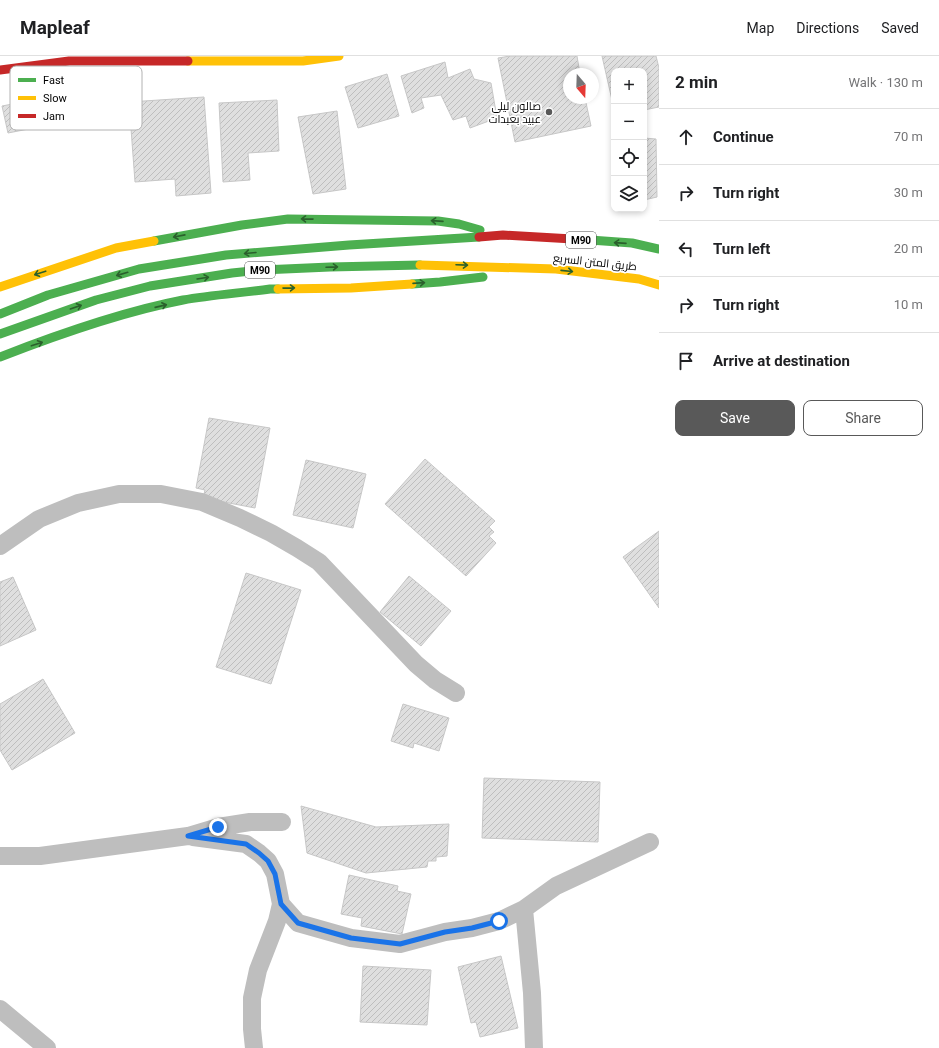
<!DOCTYPE html>
<html lang="en">
<head>
<meta charset="utf-8">
<style>
  :root { --surface:#fff; --page:#f2f2f2; --text:#202124; --muted:#757577; --line:#e0e0e0; --accent:#595959 }
  body { margin:0; font-family:Roboto,Cairo,sans-serif; background:var(--page); color:var(--text) }
  .controls { position:absolute; right:12px; top:12px; display:grid; overflow:hidden; border-radius:8px; box-shadow:0 2px 6px #0003 }
  .controls button { width:36px; height:36px; display:grid; place-items:center; padding:0; border:0; border-bottom:1px solid var(--line); background:var(--surface); color:var(--text); font:20px sans-serif }
  .compass { position:absolute; left:563px; top:12px; width:36px; height:36px; border-radius:50%; background:var(--surface); box-shadow:0 2px 6px #0003; rotate:161deg }
  .stop { position:absolute; width:12px; height:12px; margin:-9px; border:3px solid #1a73e8; border-radius:50%; background:#fff }
  .stop.end { background:#1a73e8; border-color:#fff; box-shadow:0 1px 4px #0008 }
  .list { margin:0; padding:0; list-style:none }
  h2 { display:flex; justify-content:space-between; align-items:center; height:52px; margin:0; padding:0 16px; font-size:17px }
  h2 small { font-size:13px; font-weight:400; color:var(--muted) }
  .list li { display:grid; grid-template-columns:26px 1fr auto; gap:12px; align-items:center; box-sizing:border-box; height:56px; padding:0 16px; border-top:1px solid var(--line) }
  .list b { display:block; font-size:15px; white-space:nowrap }
  .list em { font-size:13px; font-style:normal; color:var(--muted) }
  .actions { display:flex; gap:8px; padding:12px 16px }
  .actions a { flex:1; padding:9px 0; border:1px solid var(--accent); border-radius:8px; text-align:center; font-size:14px; color:var(--accent) }
  .actions .main { background:var(--accent); color:#fff }
  .icon { flex:none; width:22px; height:22px; fill:none; stroke:currentColor; stroke-width:2; stroke-linecap:round; stroke-linejoin:round }
  .map { position:relative; flex:none; width:659px; height:992px; overflow:hidden }
  header { display:flex; align-items:center; gap:24px; box-sizing:border-box; height:56px; padding:0 20px; background:var(--surface); border-bottom:1px solid var(--line) }
  header strong { font-size:19px }
  nav { display:flex; gap:22px; margin-inline-start:auto; font-size:14px }
  main { display:flex }
  aside { flex:1; background:var(--surface) }
  .map>svg:first-child { display:block }
  .building { fill:url(#building-hatch); stroke:#c7c7c7 }
  .lines { fill:none; stroke-linecap:round; stroke-linejoin:round }
  .street { stroke:#bebebe; stroke-width:18 }
  .fast { stroke:#4caf50; stroke-width:9 }
  .slow { stroke:#ffc107; stroke-width:9 }
  .jam { stroke:#c62828; stroke-width:9 }
  .oneway { stroke:#2a602c }
  .route { stroke:#1a73e8; stroke-width:5 }
  .poi-dot { fill:#595959; stroke:#fff; stroke-width:1.5 }
  .labels { text-anchor:middle; stroke-width:3.5; stroke-linejoin:round; paint-order:stroke }
  .shield { fill:#fff; stroke:#4c4c4c; stroke-width:1 }
  .shield-label { font-size:10px; font-weight:bold; fill:#000 }
  .poi-label { font-size:11px; fill:#000; stroke:#fff; text-anchor:end }
  .street-label { font-size:11px; fill:#000; stroke:#fff }
  .key { fill:#fff; stroke:#b2b2b2; stroke-width:1 }
  .key-label { font-size:11px; fill:#000 }
</style>
</head>
<body>
<header>
<strong>Mapleaf</strong>
<nav><a>Map</a><a>Directions</a><a>Saved</a></nav>
</header>
<main>
<div class="map">
<svg width="659" height="992" viewBox="0 0 659 992">
  <defs>
    <pattern id="building-hatch" width="6" height="6" patternUnits="userSpaceOnUse"><rect width="6" height="6" fill="#dfdfdf"/><path d="M-1 1l2-2M0 6l6-6M5 7l2-2" fill="none" stroke="#bebebe"/></pattern>
  </defs>
  <rect width="100%" height="100%" fill="#fff"/>
  <path class="building" d="M 510,0 L 577,0 L 580,18 L 569,18 L 569,42 L 585,42 L 591,70 L 515,86 L 498,2 Z
    M 602,0 L 656,0 L 659,12 L 659,51 L 644,54 L 644,15 L 614,15 L 614,53 Z
    M 445,6 L 448,22 L 470,13 L 474,23 L 491,27 L 497,62 L 470,72 L 466,60 L 453,64 L 441,39 L 421,42 L 424,52 L 412,57 L 401,20 Z
    M 387,18 L 399,60 L 358,72 L 345,31 Z
    M 70,37 L 75,64 L 8,77 L 2,50 Z
    M 204,41 L 211,137 L 176,140 L 175,123 L 135,126 L 129,46 Z
    M 277,44 L 279,95 L 248,97 L 250,124 L 223,126 L 219,47 Z
    M 337,55 L 346,133 L 313,138 L 298,61 Z
    M 644,82 L 656,83 L 657,141 L 644,144 Z
    M 209,362 L 270,372 L 255,452 L 203,442 L 205,434 L 196,432 Z
    M 425,403 L 495,465 L 489,471 L 494,476 L 489,480 L 496,487 L 466,520 L 385,448 Z
    M 306,404 L 366,418 L 353,472 L 293,459 Z
    M 659,475 L 659,552 L 623,501 Z
    M 246,517 L 301,534 L 271,628 L 216,611 Z
    M 409,520 L 451,555 L 421,590 L 380,556 Z
    M 13,521 L 36,574 L 0,590 L 0,526 Z
    M 43,623 L 75,677 L 12,714 L 0,694 L 0,648 Z
    M 403,648 L 449,662 L 439,695 L 414,687 L 413,692 L 391,685 Z
    M 484,722 L 600,726 L 598,786 L 482,782 Z
    M 301,750 L 376,771 L 449,768 L 447,800 L 436,801 L 436,805 L 428,805 L 427,811 L 366,817 L 307,797 Z
    M 349,819 L 398,830 L 397,835 L 411,838 L 402,878 L 361,870 L 362,862 L 341,858 Z
    M 501,900 L 518,972 L 480,981 L 476,966 L 471,967 L 458,911 Z
    M 363,910 L 431,914 L 427,969 L 360,966 Z"/>
  <g class="lines">
    <path class="street" d="M 0,490 L 39,463 L 78,447 L 119,438 L 161,438 L 202,446 L 240,462 L 271,477 L 297,492 L 319,506 L 416,608 L 435,624 L 456,637
      M 193,781 L 246,788 L 259,797 L 268,805 L 275,818 L 281,848 L 277,865 L 258,914 L 252,942 L 252,973 L 254,992
      M 0,800 L 40,800 L 188,780 L 218,771 L 250,766 L 282,766
      M 281,848 L 298,867 L 351,882 L 400,888 L 445,876 L 472,872 L 499,865 L 524,853 L 556,830 L 650,786
      M 524,853 L 532,937 L 534,992
      M 0,953 L 47,992"/>
    <path class="fast" d="M 590,184 L 632,187 L 659,193
      M 154,185 L 242,169 L 288,163 L 438,165 L 459,168 L 480,174
      M 412,228 L 440,226 L 483,221
      M 0,258 L 48,239 L 139,213 L 226,199 L 349,189 L 479,181
      M 0,278 L 96,244 L 150,230 L 232,217 L 262,214 L 330,211 L 420,209
      M 0,301 C 59,278 121,256 183,244 C 211,239 241,237 270,233 L 278,233"/>
    <path class="slow" d="M 188,5 L 303,5 L 339,0
      M 420,209 L 556,213 L 639,223 L 659,229
      M 0,231 L 116,192 L 154,185
      M 278,233 L 351,232 L 412,228"/>
    <path class="jam" d="M 0,14 L 69,5 L 188,5
      M 479,181 L 503,179 L 590,184"/>
  </g>
  <defs><path id="oneway-shaft" d="M-6 0H5M1.5-3L5.5 0L1.5 3" fill="none" stroke-width="1.6" stroke-linecap="round" stroke-linejoin="round"/></defs>
  <g class="oneway">
    <use href="#oneway-shaft" transform="translate(307 163) rotate(-179)"/>
    <use href="#oneway-shaft" transform="translate(437 165) rotate(-176)"/>
    <use href="#oneway-shaft" transform="translate(179 180) rotate(169)"/>
    <use href="#oneway-shaft" transform="translate(620 187) rotate(-176)"/>
    <use href="#oneway-shaft" transform="translate(250 197) rotate(175)"/>
    <use href="#oneway-shaft" transform="translate(462 209) rotate(2)"/>
    <use href="#oneway-shaft" transform="translate(332 211) rotate(-2)"/>
    <use href="#oneway-shaft" transform="translate(567 215) rotate(6)"/>
    <use href="#oneway-shaft" transform="translate(40 217) rotate(162)"/>
    <use href="#oneway-shaft" transform="translate(122 218) rotate(164)"/>
    <use href="#oneway-shaft" transform="translate(203 222) rotate(-9)"/>
    <use href="#oneway-shaft" transform="translate(419 227) rotate(-4)"/>
    <use href="#oneway-shaft" transform="translate(289 232) rotate(-1)"/>
    <use href="#oneway-shaft" transform="translate(161 250) rotate(-13)"/>
    <use href="#oneway-shaft" transform="translate(76 251) rotate(-19)"/>
    <use href="#oneway-shaft" transform="translate(37 288) rotate(-18)"/>
  </g>
  <g class="lines">
    <path class="route" d="M 218,771 L 188,780 L 246,788 L 259,797 L 268,805 L 275,818 L 281,848 L 298,867 L 351,882 L 400,888 L 445,876 L 472,872 L 499,865"/>
  </g>
  <circle class="poi-dot" cx="549" cy="56" r="4"/>
  <g class="labels">
    <g class="shield">
      <rect x="566" y="176" width="30" height="16" rx="3"/>
      <rect x="245" y="206" width="30" height="16" rx="3"/>
    </g>
    <g class="shield-label">
      <text x="581" y="188">M90</text>
      <text x="260" y="218">M90</text>
    </g>
    <g class="poi-label">
      <text x="541" y="54">صالون ليلى<tspan x="541" dy="13">عبيد بعبدات</tspan></text>
    </g>
    <g class="street-label">
      <text transform="translate(595 206) rotate(6)" y="4">طريق المتن السريع</text>
    </g>
  </g>
  <rect x="10" y="10" width="132" height="64" rx="6" class="key"/>
  <rect x="18" y="22" width="18" height="4" fill="#4caf50"/>
  <rect x="18" y="40" width="18" height="4" fill="#ffc107"/>
  <rect x="18" y="58" width="18" height="4" fill="#c62828"/>
  <g class="key-label">
    <text x="43" y="28">Fast</text>
    <text x="43" y="46">Slow</text>
    <text x="43" y="64">Jam</text>
  </g>
</svg>
<div class="controls">
<button>+</button>
<button>−</button>
<button><svg class="icon" aria-label="locate" viewBox="0 0 24 24"><circle cx="12" cy="12" r="6"/><path d="M12 2v4M12 18v4M2 12h4M18 12h4"/></svg></button>
<button><svg class="icon" aria-label="layers" viewBox="0 0 24 24"><path d="M12 4l9 5-9 5-9-5zM3 14l9 5 9-5"/></svg></button>
</div>
<svg class="compass" viewBox="-18 -18 36 36"><path d="M0-13l5 13h-10z" fill="#e53935"/><path d="M0 13l5-13h-10z" fill="#757577"/></svg>
<div class="stop" style="left:499px;top:865px"></div>
<div class="stop end" style="left:218px;top:771px"></div>
</div>
<aside>
<h2>2 min<small>Walk · 130 m</small></h2>
<ul class="list">
<li><svg class="icon" aria-label="ahead" viewBox="0 0 24 24"><path d="M12 20V5M6 11l6-6 6 6"/></svg><div><b>Continue</b></div><em>70 m</em></li>
<li><svg class="icon" aria-label="right" viewBox="0 0 24 24"><path d="M7 20v-9h11M14 6l5 5-5 5"/></svg><div><b>Turn right</b></div><em>30 m</em></li>
<li><svg class="icon" aria-label="left" viewBox="0 0 24 24"><path d="M17 20v-9H6M10 6l-5 5 5 5"/></svg><div><b>Turn left</b></div><em>20 m</em></li>
<li><svg class="icon" aria-label="right" viewBox="0 0 24 24"><path d="M7 20v-9h11M14 6l5 5-5 5"/></svg><div><b>Turn right</b></div><em>10 m</em></li>
<li><svg class="icon" aria-label="arrive" viewBox="0 0 24 24"><path d="M6 21V4h12l-3 4 3 4H6"/></svg><div><b>Arrive at destination</b></div></li>
</ul>
<div class="actions"><a class="main">Save</a><a>Share</a></div>
</aside>
</main>
</body>
</html>
